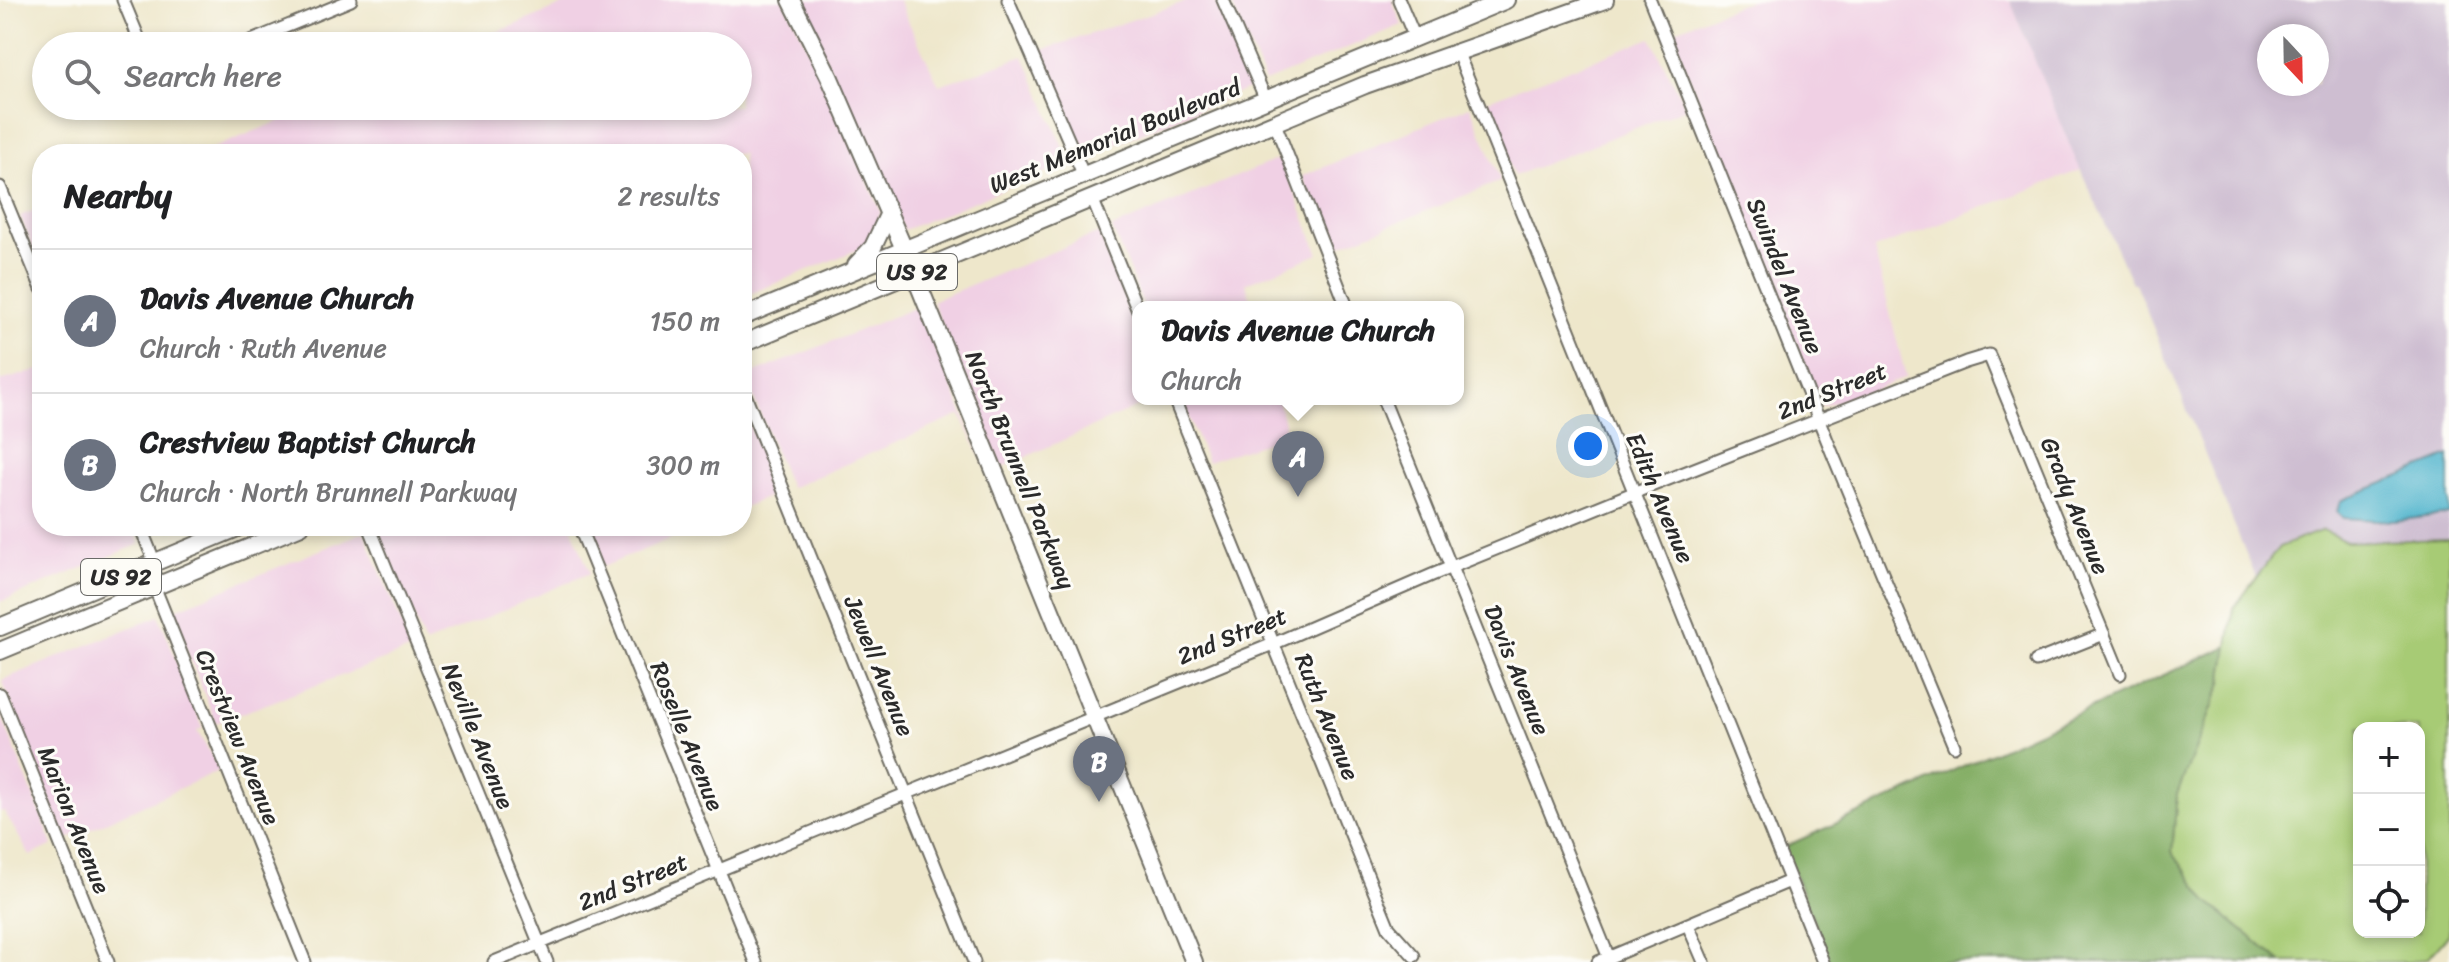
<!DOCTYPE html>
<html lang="en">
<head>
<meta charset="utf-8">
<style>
  :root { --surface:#fff; --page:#f2f2f2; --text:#202124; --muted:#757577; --line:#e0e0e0; --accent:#d93025 }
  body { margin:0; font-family:Sriracha,sans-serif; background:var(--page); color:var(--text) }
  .controls { position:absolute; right:24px; bottom:24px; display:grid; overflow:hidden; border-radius:16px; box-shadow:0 4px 12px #0003 }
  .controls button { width:72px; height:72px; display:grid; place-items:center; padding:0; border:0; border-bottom:2px solid var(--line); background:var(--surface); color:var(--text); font:40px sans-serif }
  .compass { position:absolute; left:2257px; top:24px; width:72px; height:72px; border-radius:50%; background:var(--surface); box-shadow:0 4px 12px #0003; rotate:158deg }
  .you { position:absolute; left:1588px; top:446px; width:28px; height:28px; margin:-20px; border:6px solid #fff; border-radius:50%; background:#1a73e8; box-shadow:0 0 0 12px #1a73e833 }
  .badge { display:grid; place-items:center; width:52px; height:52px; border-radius:50%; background:var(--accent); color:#fff; font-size:26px; font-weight:700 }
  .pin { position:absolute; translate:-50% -66px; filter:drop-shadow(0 2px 4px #0008) }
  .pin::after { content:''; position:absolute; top:42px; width:28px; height:24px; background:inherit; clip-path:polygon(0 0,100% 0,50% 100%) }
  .popup { position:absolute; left:1132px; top:301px; width:332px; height:104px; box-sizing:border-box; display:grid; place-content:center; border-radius:16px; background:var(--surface); filter:drop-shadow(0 2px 6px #0005); font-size:26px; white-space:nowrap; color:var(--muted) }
  .popup b { font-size:30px; color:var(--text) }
  .popup::after { content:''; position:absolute; left:50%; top:100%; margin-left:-16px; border:16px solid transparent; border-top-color:var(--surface) }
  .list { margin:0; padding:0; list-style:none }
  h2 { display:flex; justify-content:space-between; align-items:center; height:104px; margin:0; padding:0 32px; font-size:34px }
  h2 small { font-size:26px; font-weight:400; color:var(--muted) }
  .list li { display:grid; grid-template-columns:52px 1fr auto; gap:24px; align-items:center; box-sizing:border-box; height:144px; padding:0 32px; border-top:2px solid var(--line) }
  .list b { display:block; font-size:30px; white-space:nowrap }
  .list p { margin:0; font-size:26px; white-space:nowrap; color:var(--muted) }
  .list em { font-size:26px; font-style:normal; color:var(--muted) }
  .icon { flex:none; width:44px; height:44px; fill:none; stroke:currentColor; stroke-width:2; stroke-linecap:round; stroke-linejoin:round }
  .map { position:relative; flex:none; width:2449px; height:962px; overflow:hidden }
  .search { position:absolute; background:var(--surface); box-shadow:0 4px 12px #0003; left:32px; top:32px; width:720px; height:88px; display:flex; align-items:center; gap:20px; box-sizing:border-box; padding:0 28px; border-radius:44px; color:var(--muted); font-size:30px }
  .panel { position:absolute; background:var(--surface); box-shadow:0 4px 12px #0003; left:32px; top:144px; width:720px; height:392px; border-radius:32px }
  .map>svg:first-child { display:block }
  .built { fill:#f0d0e4 }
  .industrial { fill:#cebed1; fill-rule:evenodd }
  .green { fill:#a7cb74; stroke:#697b50; stroke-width:2; fill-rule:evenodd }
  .forest { fill:#85af66; stroke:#586d48; stroke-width:2 }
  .water { fill:#4db3cc; stroke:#3c6f7c; stroke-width:2 }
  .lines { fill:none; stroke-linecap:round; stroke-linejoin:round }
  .street-casing { stroke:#6f6d63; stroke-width:15 }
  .secondary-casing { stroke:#6f6d63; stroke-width:20 }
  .primary-casing { stroke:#6f6d63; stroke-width:20 }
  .street { stroke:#fff; stroke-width:11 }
  .secondary { stroke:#fff; stroke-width:16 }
  .primary { stroke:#fff; stroke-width:16 }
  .labels { text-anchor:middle; stroke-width:6; stroke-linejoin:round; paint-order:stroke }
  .shield { fill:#fdfcf7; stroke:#6a6a68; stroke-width:2 }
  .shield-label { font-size:22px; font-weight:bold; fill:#2b2b2b }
  .street-label { font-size:24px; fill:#2b2b2b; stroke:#fdfcf7 }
</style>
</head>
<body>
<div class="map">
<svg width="2449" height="962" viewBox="0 0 2449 962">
  <rect width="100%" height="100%" fill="#fdfcf7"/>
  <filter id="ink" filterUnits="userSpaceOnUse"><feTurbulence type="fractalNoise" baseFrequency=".0125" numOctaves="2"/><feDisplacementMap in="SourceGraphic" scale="16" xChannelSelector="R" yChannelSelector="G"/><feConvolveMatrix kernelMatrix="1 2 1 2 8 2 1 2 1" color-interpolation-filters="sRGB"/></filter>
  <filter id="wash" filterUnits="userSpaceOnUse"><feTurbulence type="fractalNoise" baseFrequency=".006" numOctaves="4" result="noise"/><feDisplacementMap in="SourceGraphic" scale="32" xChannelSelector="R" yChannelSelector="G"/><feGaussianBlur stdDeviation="1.8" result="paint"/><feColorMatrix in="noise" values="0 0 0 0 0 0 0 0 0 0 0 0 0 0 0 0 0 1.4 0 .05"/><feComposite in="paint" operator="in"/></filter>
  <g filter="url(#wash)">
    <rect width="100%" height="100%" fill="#eee7cb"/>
    <path class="built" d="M 576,0 L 784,0 L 823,79 L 881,212 L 864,247 L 742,297 L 742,154 L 199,154 L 316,106 L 738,106 L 738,46 L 463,46 Z
      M 799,0 L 898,0 L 939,85 L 1024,56 L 1070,162 L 904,230 L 896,213 L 898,210 L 894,207 Z
      M 1190,0 L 1215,0 L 1253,87 L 1083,157 L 1037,52 Z
      M 1230,0 L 1392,0 L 1402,25 L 1265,82 Z
      M 1751,0 L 2010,0 L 2081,170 L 1874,249 L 1906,377 L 1861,396 L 1821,406 L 1671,32 Z
      M 1651,38 L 1686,108 L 1514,176 L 1483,102 Z
      M 1470,106 L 1501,181 L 1331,249 L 1302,176 Z
      M 1281,158 L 1319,254 L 1246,283 L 1252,307 L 1144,307 L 1112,228 Z
      M 42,207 L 42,271 L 20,216 Z
      M 1099,233 L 1138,329 L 1138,399 L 1155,399 L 1001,468 L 932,301 Z
      M 919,306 L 988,474 L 961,415 L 790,488 L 745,377 Z
      M 42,369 L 42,526 L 132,526 L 140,544 L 0,602 L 0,381 Z
      M 1181,399 L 1278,399 L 1287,435 L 1207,462 Z
      M 742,406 L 777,493 L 742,508 Z
      M 571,526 L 590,573 L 425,644 L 377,527 Z
      M 586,526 L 700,526 L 603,567 Z
      M 364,532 L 412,649 L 216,723 L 171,611 Z
      M 159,616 L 203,728 L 197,731 L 220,770 L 66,840 L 2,680 Z
      M 0,712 L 53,845 L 30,856 L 4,811 L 0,812 Z"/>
    <path class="industrial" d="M 2010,0 L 2449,0 L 2449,456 L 2340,501 L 2343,518 L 2393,521 L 2449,514 L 2449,539 L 2346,542 L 2322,530 L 2279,547 L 2256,578 L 2135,283 L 2132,283 L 2072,151 ZM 2269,36 L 2317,36 L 2317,84 L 2269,84 Z"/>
    <path class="green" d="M 2323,530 L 2346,542 L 2449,539 L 2449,934 L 2428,958 L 2410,962 L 2281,962 L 2207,901 L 2172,852 L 2177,794 L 2222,683 L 2234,608 L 2279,547 ZM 2359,728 L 2419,728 L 2419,932 L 2359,932 Z"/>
    <path class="forest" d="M 2228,646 L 2222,683 L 2177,794 L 2172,852 L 2207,901 L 2281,962 L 1830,962 L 1784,847 Z"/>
    <path class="water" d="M 2449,456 L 2449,514 L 2393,521 L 2343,518 L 2337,512 L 2340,501 Z"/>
  </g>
  <g filter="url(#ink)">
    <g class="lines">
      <g class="street-casing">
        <path id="street" d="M 123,0 L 142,46
          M 1008,0 L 1084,176
          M 1223,0 L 1266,100
          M 1399,0 L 1415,38
          M 1650,0 L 1833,455 L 1954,746
          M 239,46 L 351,0
          M 1457,51 L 1823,962
          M 1274,121 L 1347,307
          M 0,187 L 42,289
          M 1092,198 L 1138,311
          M 742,387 L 974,962
          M 1174,399 L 1389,928 L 1414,956
          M 1383,399 L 1609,958
          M 140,526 L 155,563 L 154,586 L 305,962
          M 369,526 L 547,962
          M 579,526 L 756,962
          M 2036,661 L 2104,634
          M 0,694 L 108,962
          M 1688,925 L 1704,962
          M 494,962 L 1273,644 L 1432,575 L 1633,493 L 1966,362 L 1989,355 L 2120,674
          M 1598,962 L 1790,881"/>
      </g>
      <g class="secondary-casing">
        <path id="secondary" d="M 791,0 L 829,76 L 904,249 L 1194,962"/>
      </g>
      <g class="primary-casing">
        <path id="primary" d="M 856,265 L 873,247 L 889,213
          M 742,317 L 1506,0
          M 742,344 L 1365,85 L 1605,0
          M 0,627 L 242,526
          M 0,651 L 301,526"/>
      </g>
      <use href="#street" class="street"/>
      <use href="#secondary" class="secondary"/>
      <use href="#primary" class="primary"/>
    </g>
  </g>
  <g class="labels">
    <g class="shield">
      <rect x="877" y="254" width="80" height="36" rx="6"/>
      <rect x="81" y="559" width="80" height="36" rx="6"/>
    </g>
    <g class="shield-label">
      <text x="917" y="280">US 92</text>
      <text x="121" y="585">US 92</text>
    </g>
    <g class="street-label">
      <text transform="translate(1115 136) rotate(-22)" y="8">West Memorial Boulevard</text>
      <text transform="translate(1785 276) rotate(68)" y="8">Swindel Avenue</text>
      <text transform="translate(1832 391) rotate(-22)" y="8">2nd Street</text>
      <text transform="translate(1020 470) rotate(68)" y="8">North Brunnell Parkway</text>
      <text transform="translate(1660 498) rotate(67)" y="8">Edith Avenue</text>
      <text transform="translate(2075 506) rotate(68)" y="8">Grady Avenue</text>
      <text transform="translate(1232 636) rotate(-22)" y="8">2nd Street</text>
      <text transform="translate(879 666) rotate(68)" y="8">Jewell Avenue</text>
      <text transform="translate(1517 670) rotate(68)" y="8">Davis Avenue</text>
      <text transform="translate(1327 717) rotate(68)" y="8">Ruth Avenue</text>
      <text transform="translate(478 736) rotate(68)" y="8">Neville Avenue</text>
      <text transform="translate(687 736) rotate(68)" y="8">Roselle Avenue</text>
      <text transform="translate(238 737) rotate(68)" y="8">Crestview Avenue</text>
      <text transform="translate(74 820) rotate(68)" y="8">Marion Avenue</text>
      <text transform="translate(633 882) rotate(-22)" y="8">2nd Street</text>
    </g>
  </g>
</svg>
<div class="controls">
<button>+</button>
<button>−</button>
<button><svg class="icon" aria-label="locate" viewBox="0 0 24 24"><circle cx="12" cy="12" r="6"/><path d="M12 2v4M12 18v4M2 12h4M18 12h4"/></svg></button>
</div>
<svg class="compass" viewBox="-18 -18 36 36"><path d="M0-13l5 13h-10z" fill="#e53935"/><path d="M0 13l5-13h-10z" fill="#757577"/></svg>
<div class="you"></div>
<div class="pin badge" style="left:1298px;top:497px;background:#6b7280">A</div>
<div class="popup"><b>Davis Avenue Church</b>Church</div>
<div class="pin badge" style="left:1099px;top:802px;background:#6b7280">B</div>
<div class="search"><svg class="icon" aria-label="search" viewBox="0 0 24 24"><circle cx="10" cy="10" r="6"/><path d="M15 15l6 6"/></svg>Search here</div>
<section class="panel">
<h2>Nearby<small>2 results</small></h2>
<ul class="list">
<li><span class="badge" style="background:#6b7280">A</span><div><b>Davis Avenue Church</b><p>Church · Ruth Avenue</p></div><em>150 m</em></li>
<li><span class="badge" style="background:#6b7280">B</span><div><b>Crestview Baptist Church</b><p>Church · North Brunnell Parkway</p></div><em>300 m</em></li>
</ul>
</section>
</div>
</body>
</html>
